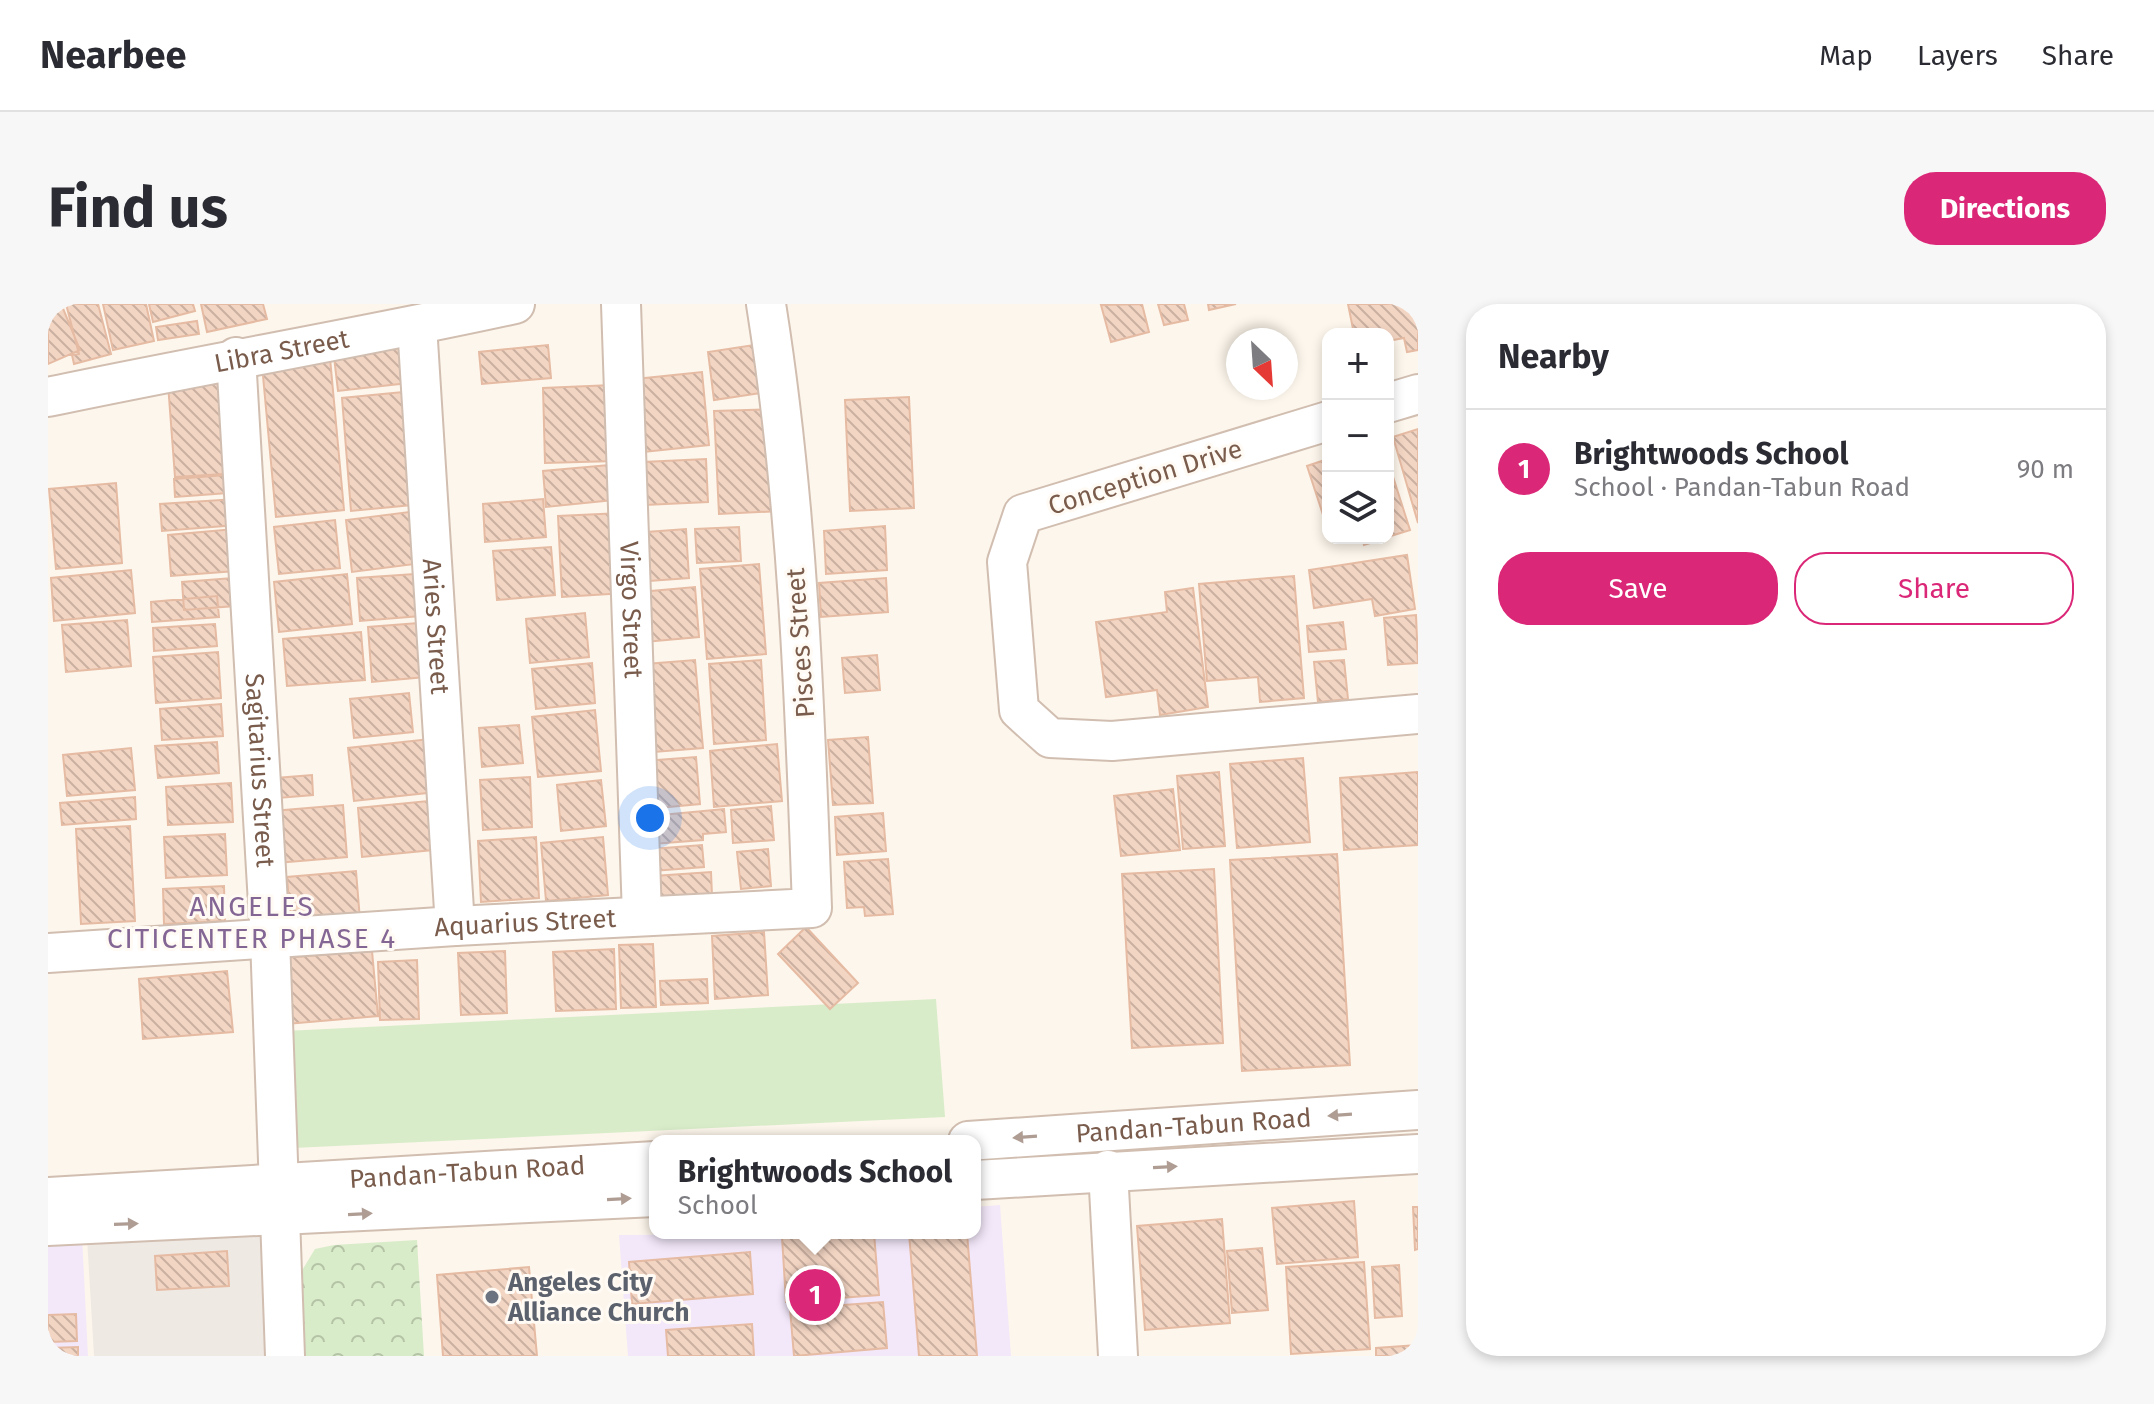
<!DOCTYPE html>
<html lang="en">
<head>
<meta charset="utf-8">
<style>
  :root { --surface:#fff; --page:#f7f7f7; --text:#2b2b33; --muted:#7c7c81; --line:#e1e1e2; --accent:#db2777 }
  body { margin:0; font-family:"Fira Sans",sans-serif; background:var(--page); color:var(--text) }
  .controls { position:absolute; right:24px; top:24px; display:grid; overflow:hidden; border-radius:16px; box-shadow:0 4px 12px #0003 }
  .controls button { width:72px; height:72px; display:grid; place-items:center; padding:0; border:0; border-bottom:2px solid var(--line); background:var(--surface); color:var(--text); font:40px sans-serif }
  .compass { position:absolute; left:1178px; top:24px; width:72px; height:72px; border-radius:50%; background:var(--surface); box-shadow:0 4px 12px #0003; rotate:155deg }
  .you { position:absolute; left:602px; top:514px; width:28px; height:28px; margin:-20px; border:6px solid #fff; border-radius:50%; background:#1a73e8; box-shadow:0 0 0 12px #1a73e833 }
  .badge { display:grid; place-items:center; width:52px; height:52px; border-radius:50%; background:var(--accent); color:#fff; font-size:26px; font-weight:700 }
  .pin { position:absolute; translate:-50% -50%; border:4px solid #fff; box-shadow:0 2px 8px #0006 }
  .popup { position:absolute; left:601px; top:831px; width:332px; height:104px; box-sizing:border-box; display:grid; place-content:center; border-radius:16px; background:var(--surface); filter:drop-shadow(0 2px 6px #0005); font-size:26px; white-space:nowrap; color:var(--muted) }
  .popup b { font-size:30px; color:var(--text) }
  .popup::after { content:''; position:absolute; left:50%; top:100%; margin-left:-16px; border:16px solid transparent; border-top-color:var(--surface) }
  .list { margin:0; padding:0; list-style:none }
  h2 { display:flex; justify-content:space-between; align-items:center; height:104px; margin:0; padding:0 32px; font-size:34px }
  h2 small { font-size:26px; font-weight:400; color:var(--muted) }
  .list li { display:grid; grid-template-columns:52px 1fr auto; gap:24px; align-items:center; box-sizing:border-box; height:120px; padding:0 32px; border-top:2px solid var(--line) }
  .list b { display:block; font-size:30px; white-space:nowrap }
  .list p { margin:0; font-size:26px; white-space:nowrap; color:var(--muted) }
  .list em { font-size:26px; font-style:normal; color:var(--muted) }
  .actions { display:flex; gap:16px; padding:24px 32px }
  .actions a { flex:1; padding:18px 0; border:2px solid var(--accent); border-radius:32px; text-align:center; font-size:28px; color:var(--accent) }
  .actions .main { background:var(--accent); color:#fff }
  .icon { flex:none; width:44px; height:44px; fill:none; stroke:currentColor; stroke-width:2; stroke-linecap:round; stroke-linejoin:round }
  .map { position:relative; flex:none; width:1370px; height:1052px; overflow:hidden; border-radius:32px }
  header { display:flex; align-items:center; gap:48px; box-sizing:border-box; height:112px; padding:0 40px; background:var(--surface); border-bottom:2px solid var(--line) }
  header strong { font-size:38px }
  nav { display:flex; gap:44px; margin-inline-start:auto; font-size:28px }
  .intro { display:flex; align-items:center; justify-content:space-between; box-sizing:border-box; height:192px; padding:0 48px }
  h1 { margin:0; font-size:56px }
  .button { padding:20px 36px; border-radius:32px; background:var(--accent); color:#fff; font-size:28px; font-weight:700 }
  main { display:flex; gap:48px; padding:0 48px }
  aside { flex:1; background:var(--surface); border-radius:32px; box-shadow:0 4px 12px #0003 }
  .map>svg:first-child { display:block }
  .industrial { fill:#efe9e4 }
  .education { fill:#f3e8fa }
  .green { fill:#d8ecc9 }
  .forest { fill:url(#forest-crowns) }
  .building { fill:url(#building-back-hatch); stroke:#e6bba3; stroke-width:2 }
  .lines { fill:none; stroke-linecap:round; stroke-linejoin:round }
  .minor-casing { stroke:#d1beb0; stroke-width:42 }
  .minor { stroke:#fff; stroke-width:38 }
  .oneway { fill:#af9d94 }
  .worship-dot { fill:#6b7280; stroke:#fffaf3; stroke-width:3 }
  .labels { text-anchor:middle; stroke-width:6; stroke-linejoin:round; paint-order:stroke }
  .street-label { font-size:26px; fill:#7a5c4d; stroke:#fffaf3 }
  .worship-label { font-size:26px; font-weight:bold; fill:#5b616d; stroke:#fffaf3; text-anchor:start }
  .neighbourhood-label { font-size:28px; letter-spacing:2px; fill:#846695; stroke:#fffaf3 }
</style>
</head>
<body>
<header>
<strong>Nearbee</strong>
<nav><a>Map</a><a>Layers</a><a>Share</a></nav>
</header>
<div class="intro"><h1>Find us</h1><a class="button">Directions</a></div>
<main>
<div class="map">
<svg width="1370" height="1052" viewBox="0 0 1370 1052">
  <defs>
    <pattern id="forest-crowns" width="20" height="18" patternUnits="userSpaceOnUse" patternTransform="scale(2)"><rect width="20" height="18" fill="#d8ecc9"/><path d="M2 6a3 3 0 1 1 6 0M12 15a3 3 0 1 1 6 0" fill="none" stroke="#b4c2a5"/></pattern>
    <pattern id="building-back-hatch" width="6" height="6" patternUnits="userSpaceOnUse" patternTransform="scale(2)"><rect width="6" height="6" fill="#f3d5c3"/><path d="M-1 5l2 2M0 0l6 6M5-1l2 2" fill="none" stroke="#cab0a1"/></pattern>
  </defs>
  <rect width="100%" height="100%" fill="#fdf6ec"/>
  <path class="industrial" d="M 213,924 L 220,1052 L 46,1052 L 39,934 Z"/>
  <path class="education" d="M 952,901 L 963,1052 L 580,1052 L 571,931 L 927,929 L 927,903 Z
    M 34,932 L 40,1052 L 0,1052 L 0,933 Z"/>
  <path class="green" d="M 888,695 L 897,813 L 245,844 L 237,727 Z"/>
  <path class="forest" d="M 369,936 L 376,1052 L 254,1052 L 250,973 L 267,945 L 286,941 Z"/>
  <path class="building" d="M 18,0 L 50,0 L 63,50 L 26,60 L 24,51 L 31,50 Z
    M 55,0 L 98,0 L 106,37 L 65,46 Z
    M 101,0 L 145,0 L 147,7 L 105,18 Z
    M 153,0 L 215,0 L 219,15 L 159,28 Z
    M 1094,0 L 1101,28 L 1063,38 L 1053,1 Z
    M 1110,0 L 1136,0 L 1140,16 L 1116,21 Z
    M 1160,0 L 1188,0 L 1161,6 Z
    M 1300,0 L 1370,0 L 1370,46 L 1359,48 L 1356,34 L 1340,37 L 1340,30 L 1306,30 Z
    M 14,2 L 32,46 L 0,60 L 0,8 Z
    M 149,17 L 151,30 L 110,36 L 108,23 Z
    M 364,34 L 369,78 L 290,87 L 285,44 Z
    M 720,39 L 726,87 L 666,96 L 660,48 Z
    M 500,41 L 503,74 L 434,80 L 431,48 Z
    M 282,54 L 296,206 L 228,213 L 214,61 Z
    M 654,68 L 661,141 L 596,148 L 588,75 Z
    M 185,74 L 192,169 L 127,173 L 120,80 Z
    M 564,81 L 567,157 L 497,159 L 495,84 Z
    M 365,87 L 374,200 L 303,207 L 294,94 Z
    M 861,93 L 866,204 L 802,207 L 797,96 Z
    M 728,105 L 733,207 L 671,210 L 666,107 Z
    M 1370,125 L 1370,219 L 1345,133 Z
    M 658,155 L 660,198 L 597,201 L 595,158 Z
    M 1280,155 L 1280,226 L 1259,162 Z
    M 1340,157 L 1362,226 L 1340,233 Z
    M 572,160 L 575,195 L 498,203 L 495,167 Z
    M 192,170 L 193,188 L 127,193 L 126,175 Z
    M 68,179 L 74,259 L 8,265 L 1,185 Z
    M 188,195 L 189,221 L 114,227 L 112,200 Z
    M 495,195 L 498,233 L 437,238 L 435,200 Z
    M 361,208 L 367,260 L 304,268 L 298,216 Z
    M 573,209 L 577,289 L 514,293 L 510,212 Z
    M 287,216 L 292,264 L 231,270 L 226,223 Z
    M 837,222 L 839,266 L 778,270 L 776,227 Z
    M 691,223 L 693,257 L 649,259 L 647,225 Z
    M 198,224 L 201,266 L 123,272 L 120,231 Z
    M 638,225 L 641,274 L 588,278 L 585,229 Z
    M 1314,234 L 1338,234 L 1316,241 Z
    M 503,243 L 507,291 L 449,296 L 445,247 Z
    M 1359,251 L 1367,305 L 1327,312 L 1324,295 L 1266,304 L 1261,266 Z
    M 711,260 L 718,350 L 659,355 L 652,265 Z
    M 83,266 L 87,309 L 6,317 L 3,274 Z
    M 381,269 L 385,311 L 312,317 L 309,274 Z
    M 299,270 L 304,320 L 231,328 L 226,278 Z
    M 1246,272 L 1256,394 L 1212,398 L 1210,373 L 1159,377 L 1151,280 Z
    M 198,273 L 201,301 L 136,306 L 134,278 Z
    M 838,274 L 840,308 L 773,313 L 771,279 Z
    M 647,283 L 651,333 L 597,338 L 592,288 Z
    M 1145,284 L 1160,403 L 1112,411 L 1109,386 L 1058,393 L 1048,318 L 1119,308 L 1117,288 Z
    M 169,292 L 171,313 L 104,318 L 103,298 Z
    M 537,309 L 541,353 L 482,359 L 478,315 Z
    M 1368,311 L 1370,359 L 1340,361 L 1336,314 Z
    M 79,316 L 83,362 L 18,368 L 14,321 Z
    M 383,318 L 388,372 L 324,378 L 320,323 Z
    M 1295,318 L 1298,345 L 1261,348 L 1259,322 Z
    M 167,320 L 169,342 L 106,347 L 105,324 Z
    M 313,328 L 317,376 L 239,382 L 235,335 Z
    M 170,348 L 173,394 L 108,399 L 105,353 Z
    M 829,351 L 832,386 L 797,389 L 794,354 Z
    M 647,356 L 655,444 L 606,448 L 598,360 Z
    M 713,356 L 718,436 L 666,440 L 661,360 Z
    M 1296,356 L 1300,395 L 1270,398 L 1266,358 Z
    M 544,359 L 547,399 L 488,405 L 484,365 Z
    M 361,389 L 365,428 L 306,434 L 302,395 Z
    M 173,400 L 175,432 L 114,436 L 112,405 Z
    M 547,406 L 553,467 L 490,473 L 484,413 Z
    M 471,421 L 475,459 L 434,463 L 431,424 Z
    M 820,433 L 825,499 L 785,501 L 780,436 Z
    M 382,435 L 388,488 L 306,497 L 300,444 Z
    M 169,438 L 171,469 L 110,474 L 107,442 Z
    M 729,440 L 734,497 L 666,503 L 662,447 Z
    M 83,444 L 87,486 L 19,492 L 15,451 Z
    M 648,453 L 652,500 L 600,505 L 596,457 Z
    M 1255,454 L 1262,538 L 1189,544 L 1182,460 Z
    M 1171,468 L 1177,542 L 1135,545 L 1129,472 Z
    M 1370,468 L 1370,541 L 1296,546 L 1292,474 Z
    M 264,471 L 265,491 L 230,494 L 228,474 Z
    M 482,473 L 484,523 L 435,526 L 432,476 Z
    M 553,476 L 558,522 L 513,527 L 509,481 Z
    M 183,479 L 185,518 L 120,521 L 118,483 Z
    M 1125,485 L 1132,546 L 1073,552 L 1066,492 Z
    M 87,493 L 88,515 L 14,521 L 12,499 Z
    M 380,497 L 385,546 L 314,553 L 310,504 Z
    M 295,501 L 299,553 L 229,559 L 225,507 Z
    M 723,502 L 726,536 L 685,539 L 683,506 Z
    M 676,505 L 678,528 L 655,530 L 655,536 L 605,540 L 603,512 Z
    M 835,509 L 838,547 L 789,551 L 787,513 Z
    M 82,522 L 87,617 L 33,620 L 28,525 Z
    M 177,530 L 179,571 L 118,574 L 116,533 Z
    M 488,533 L 491,594 L 433,598 L 430,537 Z
    M 555,533 L 560,591 L 498,597 L 493,539 Z
    M 654,541 L 656,563 L 605,567 L 604,545 Z
    M 720,545 L 723,582 L 693,585 L 689,548 Z
    M 1289,550 L 1302,761 L 1194,767 L 1182,556 Z
    M 840,555 L 845,610 L 817,612 L 816,603 L 799,604 L 796,558 Z
    M 1166,565 L 1175,739 L 1084,744 L 1074,570 Z
    M 308,567 L 312,616 L 243,622 L 239,573 Z
    M 663,568 L 664,591 L 608,596 L 606,572 Z
    M 176,582 L 177,617 L 116,620 L 115,585 Z
    M 758,623 L 810,679 L 782,705 L 730,650 Z
    M 716,628 L 720,691 L 667,695 L 664,632 Z
    M 605,640 L 608,703 L 573,704 L 571,641 Z
    M 566,645 L 568,705 L 508,707 L 505,648 Z
    M 324,647 L 330,712 L 239,720 L 234,654 Z
    M 457,647 L 459,709 L 413,711 L 410,649 Z
    M 369,656 L 371,715 L 332,716 L 330,658 Z
    M 179,667 L 185,728 L 95,735 L 91,675 Z
    M 659,675 L 660,699 L 613,701 L 612,677 Z
    M 1306,897 L 1310,953 L 1229,960 L 1224,904 Z
    M 1365,903 L 1370,903 L 1370,945 L 1367,946 Z
    M 1174,915 L 1182,1019 L 1097,1026 L 1089,922 Z
    M 789,929 L 826,929 L 831,991 L 738,998 L 734,933 Z
    M 861,929 L 919,929 L 929,1052 L 871,1052 Z
    M 1214,944 L 1220,1006 L 1184,1009 L 1179,947 Z
    M 179,947 L 181,982 L 109,986 L 107,952 Z
    M 702,948 L 705,990 L 584,1000 L 581,958 Z
    M 1316,958 L 1322,1045 L 1243,1050 L 1238,963 Z
    M 1351,961 L 1354,1012 L 1327,1014 L 1324,963 Z
    M 481,963 L 489,1052 L 395,1052 L 389,971 Z
    M 835,998 L 839,1044 L 746,1052 L 742,1005 Z
    M 28,1010 L 29,1037 L 0,1038 L 0,1011 Z
    M 704,1020 L 706,1052 L 620,1052 L 618,1026 Z
    M 1370,1041 L 1370,1052 L 1328,1052 L 1328,1044 Z
    M 30,1043 L 30,1052 L 0,1052 L 0,1044 Z"/>
  <g class="lines">
    <g class="minor-casing">
      <g id="minor">
        <path id="s1" d="M 573,0 L 594,612"/>
        <path id="s2" d="M 369,21 L 407,622"/>
        <path id="s3" d="M 188,53 L 222,634 L 237,1052"/>
        <path id="s4" d="M 0,93 C 156,60 312,34 467,0"/>
        <path d="M 1340,99 L 1370,90"/>
        <path d="M 1280,117 L 975,210 L 959,258 L 971,406 L 1002,434 L 1064,437 L 1370,410"/>
        <path id="s5" d="M 0,649 L 407,622 L 764,604 C 757,402 750,200 718,0"/>
        <path id="s6" d="M 920,837 L 1370,806"/>
        <path d="M 1060,866 L 1070,1052"/>
        <path d="M 927,876 L 1370,850"/>
        <path id="s7" d="M 0,893 L 607,857"/>
        <path d="M 0,922 L 607,893"/>
      </g>
    </g>
    <use href="#minor" class="minor"/>
  </g>
  <defs><path id="oneway-solid" d="M-6-.8H1V-3.2L6.5 0L1 3.2V.8H-6Z" transform="scale(2)"/></defs>
  <g class="oneway">
    <use href="#oneway-solid" transform="translate(1292 811) rotate(176)"/>
    <use href="#oneway-solid" transform="translate(977 833) rotate(176)"/>
    <use href="#oneway-solid" transform="translate(1117 863) rotate(-3)"/>
    <use href="#oneway-solid" transform="translate(571 895) rotate(-3)"/>
    <use href="#oneway-solid" transform="translate(312 910) rotate(-3)"/>
    <use href="#oneway-solid" transform="translate(78 920) rotate(-2)"/>
  </g>
  <circle class="worship-dot" cx="444" cy="993" r="8"/>
  <g class="labels">
    <g class="street-label">
      <text dy="9" stroke="none"><textPath href="#s4" startOffset="238">Libra Street</textPath></text>
      <text transform="translate(1097 173) rotate(-17)" y="9">Conception Drive</text>
      <text dy="9" stroke="none"><textPath href="#s1" startOffset="306">Virgo Street</textPath></text>
      <text dy="9" stroke="none"><textPath href="#s2" startOffset="302">Aries Street</textPath></text>
      <text transform="translate(752 339) rotate(-94)" y="9">Pisces Street</text>
      <text dy="9" stroke="none"><textPath href="#s3" startOffset="414">Sagitarius Street</textPath></text>
      <text dy="9" stroke="none"><textPath href="#s5" startOffset="478">Aquarius Street</textPath></text>
      <text dy="9" stroke="none"><textPath href="#s6" startOffset="226">Pandan-Tabun Road</textPath></text>
      <text dy="9" stroke="none"><textPath href="#s7" startOffset="420">Pandan-Tabun Road</textPath></text>
    </g>
    <g class="worship-label">
      <text x="460" y="987">Angeles City<tspan x="460" dy="30">Alliance Church</tspan></text>
    </g>
    <g class="neighbourhood-label">
      <text x="204" y="612">ANGELES<tspan x="204" dy="32">CITICENTER PHASE 4</tspan></text>
    </g>
  </g>
</svg>
<div class="controls">
<button>+</button>
<button>−</button>
<button><svg class="icon" aria-label="layers" viewBox="0 0 24 24"><path d="M12 4l9 5-9 5-9-5zM3 14l9 5 9-5"/></svg></button>
</div>
<svg class="compass" viewBox="-18 -18 36 36"><path d="M0-13l5 13h-10z" fill="#e53935"/><path d="M0 13l5-13h-10z" fill="#7c7c81"/></svg>
<div class="you"></div>
<div class="pin badge" style="left:767px;top:991px">1</div>
<div class="popup"><b>Brightwoods School</b>School</div>
</div>
<aside>
<h2>Nearby<small></small></h2>
<ul class="list">
<li><span class="badge">1</span><div><b>Brightwoods School</b><p>School · Pandan-Tabun Road</p></div><em>90 m</em></li>
</ul>
<div class="actions"><a class="main">Save</a><a>Share</a></div>
</aside>
</main>
</body>
</html>
